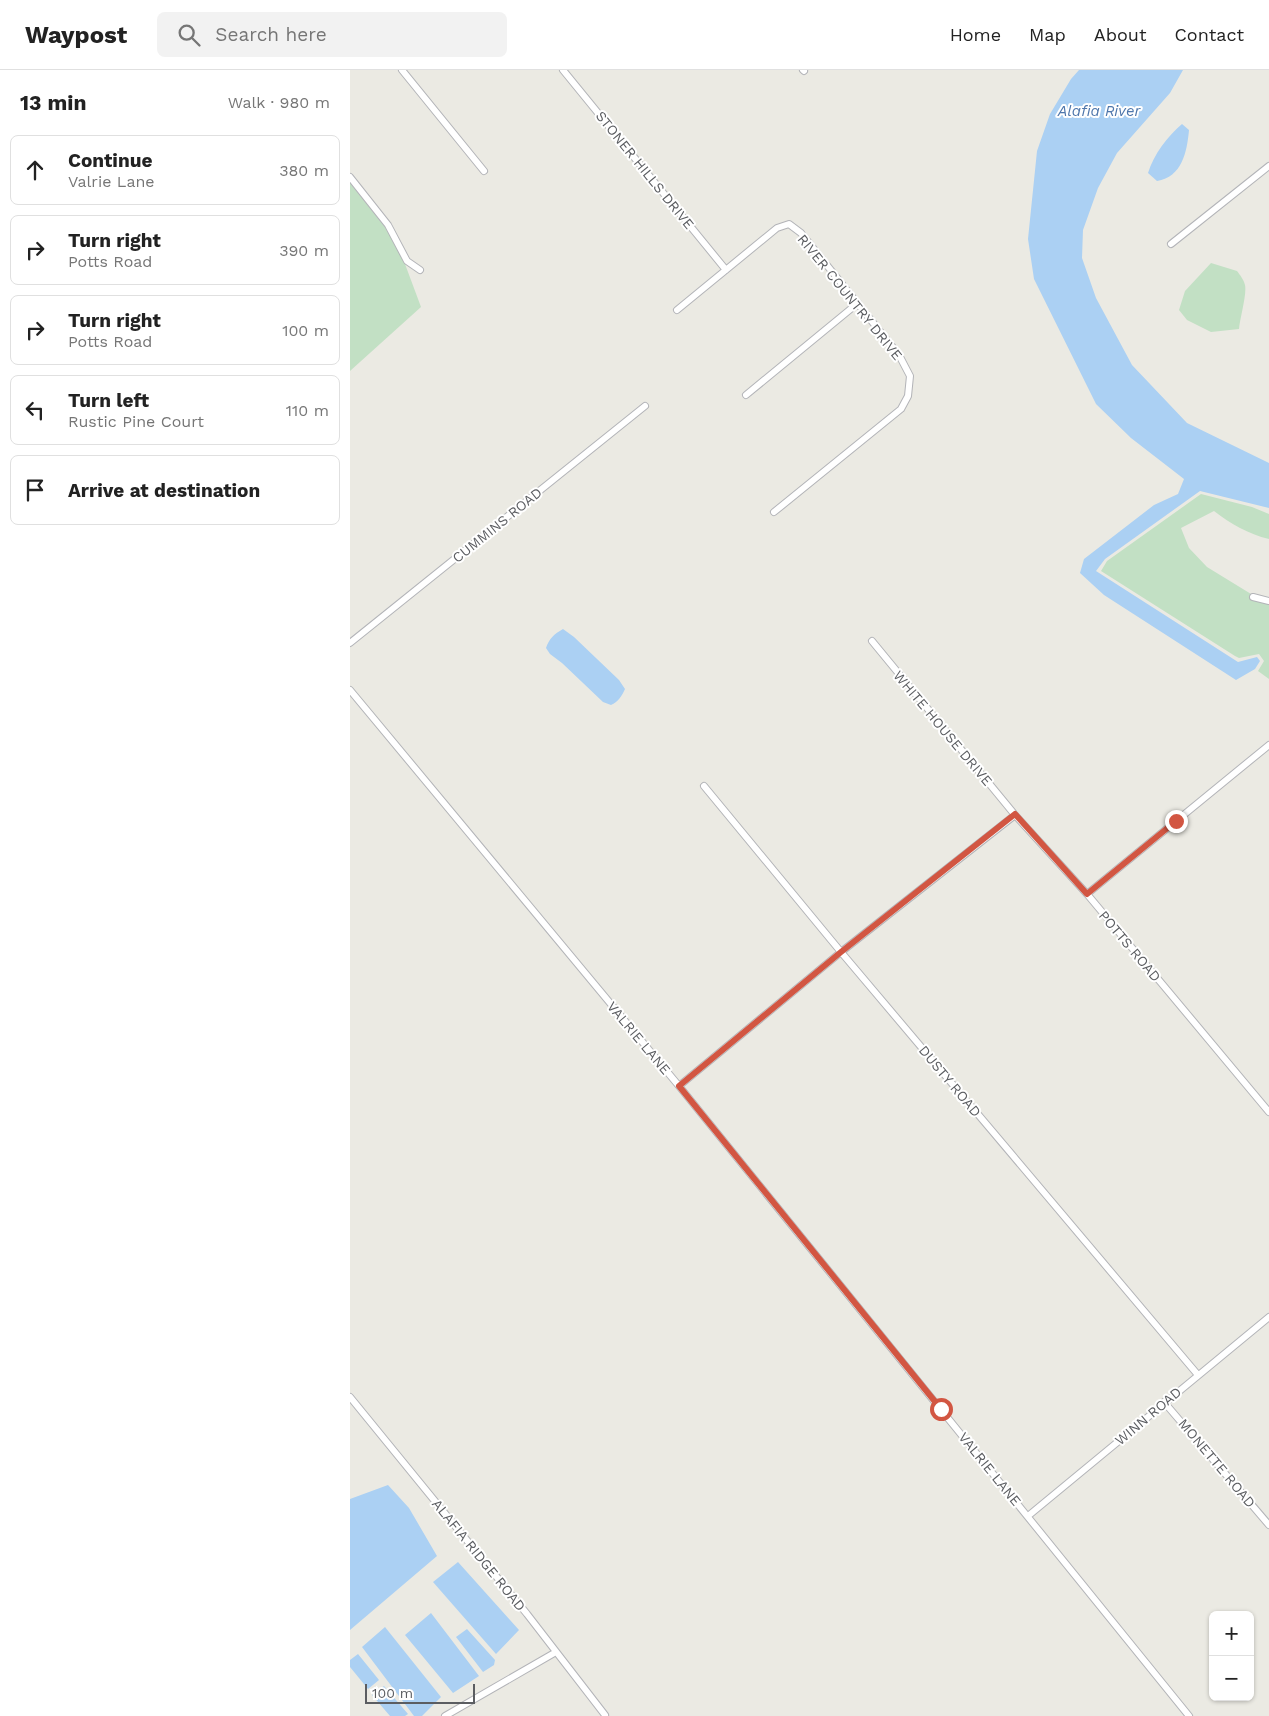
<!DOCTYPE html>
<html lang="en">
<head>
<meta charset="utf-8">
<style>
  :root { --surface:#fff; --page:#f2f2f2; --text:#222; --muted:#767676; --line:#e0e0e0 }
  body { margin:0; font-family:"Work Sans",sans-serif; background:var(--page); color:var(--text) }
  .controls { position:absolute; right:15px; bottom:15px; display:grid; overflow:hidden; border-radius:8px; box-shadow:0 1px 4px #0004 }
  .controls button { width:45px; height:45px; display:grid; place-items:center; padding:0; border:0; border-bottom:1px solid var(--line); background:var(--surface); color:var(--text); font:25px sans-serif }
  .scale { position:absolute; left:15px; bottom:12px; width:110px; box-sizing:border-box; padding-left:5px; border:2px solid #5b5d61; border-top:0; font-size:14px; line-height:18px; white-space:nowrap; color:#5b5d61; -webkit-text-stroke:4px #fff; paint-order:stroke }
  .stop { position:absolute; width:15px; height:15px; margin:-11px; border:4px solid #d25642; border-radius:50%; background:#fff }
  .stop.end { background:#d25642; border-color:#fff; box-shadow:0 1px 5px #0008 }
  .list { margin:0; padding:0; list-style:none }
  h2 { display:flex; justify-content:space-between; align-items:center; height:65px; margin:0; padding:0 20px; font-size:21px }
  h2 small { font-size:16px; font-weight:400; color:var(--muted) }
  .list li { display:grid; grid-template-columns:32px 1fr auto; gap:15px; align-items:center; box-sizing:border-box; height:70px; margin:0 10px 10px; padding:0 10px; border:1px solid var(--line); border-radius:8px }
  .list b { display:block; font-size:19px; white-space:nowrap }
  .list p { margin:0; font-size:16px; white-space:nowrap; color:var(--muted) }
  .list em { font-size:16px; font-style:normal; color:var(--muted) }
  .icon { flex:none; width:28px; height:28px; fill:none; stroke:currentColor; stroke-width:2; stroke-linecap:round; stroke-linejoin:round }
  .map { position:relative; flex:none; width:919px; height:1646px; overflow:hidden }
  header { display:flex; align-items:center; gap:30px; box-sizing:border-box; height:70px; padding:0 25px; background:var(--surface); border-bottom:1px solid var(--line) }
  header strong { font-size:24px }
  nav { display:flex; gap:28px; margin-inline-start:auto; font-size:18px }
  .search { width:350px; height:45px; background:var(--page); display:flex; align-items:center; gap:12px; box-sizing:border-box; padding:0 18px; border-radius:8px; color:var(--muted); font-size:19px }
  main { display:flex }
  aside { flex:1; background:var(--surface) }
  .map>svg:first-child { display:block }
  .green { fill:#c2e0c4 }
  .water { fill:#abd0f3 }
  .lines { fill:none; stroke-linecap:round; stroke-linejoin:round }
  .street-casing { stroke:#b3b4b8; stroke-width:8 }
  .street { stroke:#fff; stroke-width:6 }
  .route { stroke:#d25642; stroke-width:6 }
  .labels { text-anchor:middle; stroke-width:4; stroke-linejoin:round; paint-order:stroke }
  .street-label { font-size:14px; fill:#5b5d61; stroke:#fff }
  .water-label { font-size:15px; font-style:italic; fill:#4e76ab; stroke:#fff }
</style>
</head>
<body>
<header>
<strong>Waypost</strong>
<div class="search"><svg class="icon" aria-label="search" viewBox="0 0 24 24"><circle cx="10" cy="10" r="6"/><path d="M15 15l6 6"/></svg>Search here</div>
<nav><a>Home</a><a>Map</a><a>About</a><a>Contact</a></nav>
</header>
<main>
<aside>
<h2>13 min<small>Walk · 980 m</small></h2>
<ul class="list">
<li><svg class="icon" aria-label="ahead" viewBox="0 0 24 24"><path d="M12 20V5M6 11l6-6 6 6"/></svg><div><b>Continue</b><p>Valrie Lane</p></div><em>380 m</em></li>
<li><svg class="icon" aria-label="right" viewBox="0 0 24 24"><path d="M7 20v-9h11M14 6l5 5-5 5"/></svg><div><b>Turn right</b><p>Potts Road</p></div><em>390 m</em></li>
<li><svg class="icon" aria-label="right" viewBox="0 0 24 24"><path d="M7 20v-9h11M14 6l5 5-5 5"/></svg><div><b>Turn right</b><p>Potts Road</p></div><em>100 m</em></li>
<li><svg class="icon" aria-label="left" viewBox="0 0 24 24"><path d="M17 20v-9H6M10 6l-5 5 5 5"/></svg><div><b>Turn left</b><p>Rustic Pine Court</p></div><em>110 m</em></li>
<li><svg class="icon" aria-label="arrive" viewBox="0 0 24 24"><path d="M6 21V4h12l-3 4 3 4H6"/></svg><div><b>Arrive at destination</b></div></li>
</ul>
</aside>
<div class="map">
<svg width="919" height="1646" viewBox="0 0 919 1646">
  <rect width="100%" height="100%" fill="#ebeae3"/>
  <path class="green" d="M 0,113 L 35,157 L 55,194 L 71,237 L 0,301 Z
    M 861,193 L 887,201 C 890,205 894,210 895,215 C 897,224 890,248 889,259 L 861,262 L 837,250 L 829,240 L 835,221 Z
    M 851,424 L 902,437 L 919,444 L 919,469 C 898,464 881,454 864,441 L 831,458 L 839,478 L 857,497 L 919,535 L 919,609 L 908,601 L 914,591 L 909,584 L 889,588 L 885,586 L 751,501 L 757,491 Z"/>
  <path class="water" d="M 729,0 L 833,0 L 820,23 L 767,83 L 748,118 L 733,160 L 732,188 L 746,228 L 782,295 L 837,353 L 919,393 L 919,438 L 850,421 L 755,489 L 746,501 L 888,592 L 907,587 L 910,591 L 905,599 L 886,610 L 754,525 L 730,503 L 734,489 L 804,435 L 828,424 L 834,409 L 781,368 L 746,334 L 684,209 L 678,169 L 687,81 L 700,44 L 721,9 Z
    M 832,54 L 839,60 C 837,82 832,107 807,111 L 798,103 C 804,84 817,67 832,54 Z
    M 213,559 L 224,567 L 269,610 L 275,619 C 272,626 268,632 261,635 L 253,632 L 212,593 L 200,584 L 196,578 C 199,569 204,564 213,559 Z
    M 38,1415 L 59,1438 L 87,1486 L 0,1560 L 0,1429 Z
    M 108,1492 L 169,1560 L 146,1584 L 83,1512 Z
    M 81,1543 L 129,1606 L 103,1623 L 55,1565 Z
    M 35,1557 L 91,1627 L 72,1646 L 64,1646 L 12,1577 Z
    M 117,1559 L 145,1590 L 144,1595 L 133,1602 L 106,1567 Z
    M 8,1584 L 29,1610 L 18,1619 L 0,1597 L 0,1590 Z
    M 34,1616 L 58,1644 L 55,1646 L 40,1646 L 22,1625 Z"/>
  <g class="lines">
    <g class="street-casing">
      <path id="street" d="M 52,0 L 134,101
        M 213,0 L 376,200
        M 453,0 L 454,1
        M 0,107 L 38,155 L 57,191 L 70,200
        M 821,174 L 919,96
        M 327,240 L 427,158 L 439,154 L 451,163 L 549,285 L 560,306 L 558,326 L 551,339 L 424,442
        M 396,325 L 508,233
        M 903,527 L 919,531
        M 522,571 L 665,745 L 737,824 L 919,1042
        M 0,573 L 295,336
        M 0,620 L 329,1016 L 839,1646
        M 354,716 L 491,882 L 848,1305
        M 737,824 L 919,675
        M 329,1016 L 491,882 L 665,745
        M 0,1327 L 177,1544 L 255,1645
        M 814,1332 L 919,1455
        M 678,1446 L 919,1247
        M 95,1646 L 206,1582"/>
    </g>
    <use href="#street" class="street"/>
  </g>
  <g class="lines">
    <path class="route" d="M 591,1339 L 329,1016 L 491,882 L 665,744 L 737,824 L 826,751"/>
  </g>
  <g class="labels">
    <g class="street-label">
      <text transform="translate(295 100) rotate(51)" y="5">STONER HILLS DRIVE</text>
      <text transform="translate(500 227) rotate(51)" y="5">RIVER COUNTRY DRIVE</text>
      <text transform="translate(147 455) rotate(-39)" y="5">CUMMINS ROAD</text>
      <text transform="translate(593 658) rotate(50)" y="5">WHITE HOUSE DRIVE</text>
      <text transform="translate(780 876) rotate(50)" y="5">POTTS ROAD</text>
      <text transform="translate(289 968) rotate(50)" y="5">VALRIE LANE</text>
      <text transform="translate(600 1011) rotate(50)" y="5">DUSTY ROAD</text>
      <text transform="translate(798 1346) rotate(-40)" y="5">WINN ROAD</text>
      <text transform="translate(867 1393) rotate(50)" y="5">MONETTE ROAD</text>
      <text transform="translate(640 1399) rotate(51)" y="5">VALRIE LANE</text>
      <text transform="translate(129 1485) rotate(51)" y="5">ALAFIA RIDGE ROAD</text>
    </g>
    <g class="water-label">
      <text x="749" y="46">Alafia River</text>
    </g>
  </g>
</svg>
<div class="controls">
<button>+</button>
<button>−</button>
</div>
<div class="scale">100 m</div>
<div class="stop" style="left:591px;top:1339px"></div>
<div class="stop end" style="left:826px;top:751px"></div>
</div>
</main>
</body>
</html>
